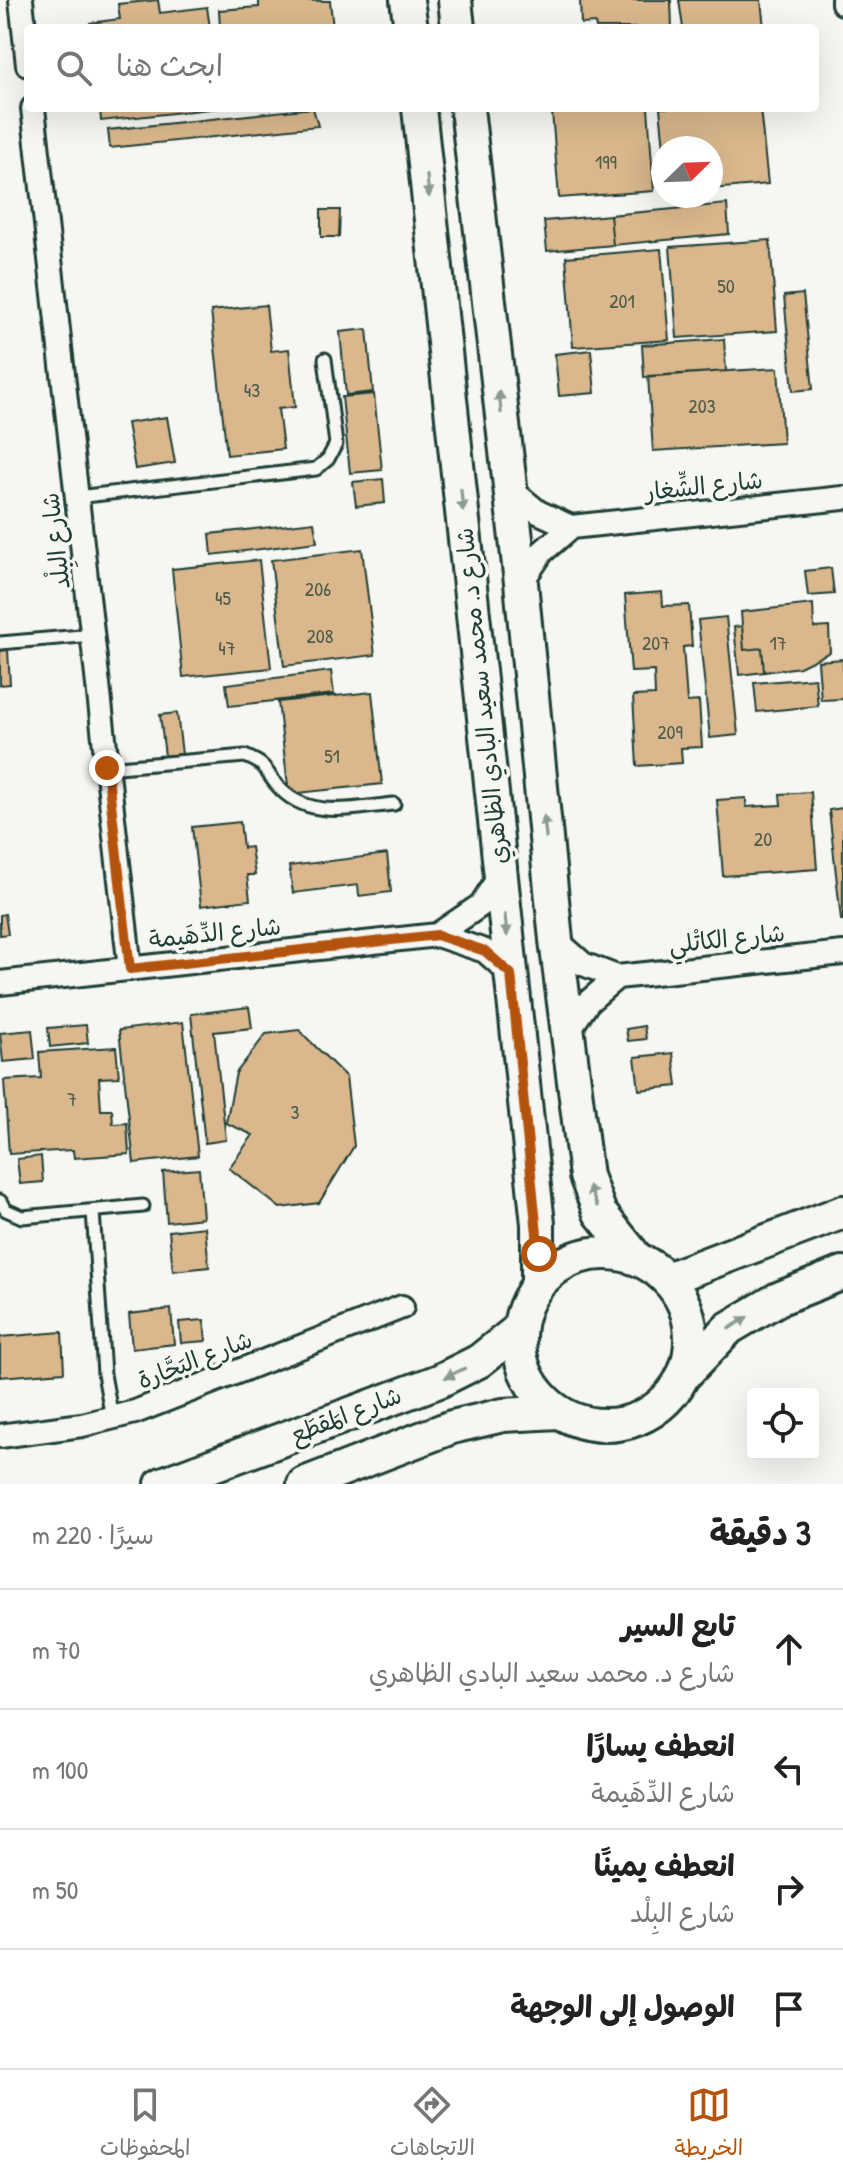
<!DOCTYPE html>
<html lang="ar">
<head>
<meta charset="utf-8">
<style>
  :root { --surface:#fff; --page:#f6f6f6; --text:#222; --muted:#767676; --line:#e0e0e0; --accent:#b45309 }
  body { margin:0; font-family:"Patrick Hand","Playpen Sans Arabic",sans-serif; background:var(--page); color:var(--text); direction:rtl }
  .controls { position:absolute; right:24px; bottom:24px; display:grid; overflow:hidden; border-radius:8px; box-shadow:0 8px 32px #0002 }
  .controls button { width:72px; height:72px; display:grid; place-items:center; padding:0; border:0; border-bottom:2px solid var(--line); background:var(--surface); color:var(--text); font:40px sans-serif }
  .compass { position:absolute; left:651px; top:136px; width:72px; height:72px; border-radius:50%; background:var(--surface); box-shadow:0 8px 32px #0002; rotate:67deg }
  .stop { position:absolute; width:24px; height:24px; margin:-18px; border:6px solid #b45309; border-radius:50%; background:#fff }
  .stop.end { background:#b45309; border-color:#fff; box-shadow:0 2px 8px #0008 }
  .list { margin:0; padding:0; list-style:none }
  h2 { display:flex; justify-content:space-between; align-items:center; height:104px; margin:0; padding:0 32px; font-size:34px }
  h2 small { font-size:26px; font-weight:400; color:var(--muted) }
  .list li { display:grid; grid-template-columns:52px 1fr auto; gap:24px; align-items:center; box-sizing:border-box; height:120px; padding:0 32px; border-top:2px solid var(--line) }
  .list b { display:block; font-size:30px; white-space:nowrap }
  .list p { margin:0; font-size:26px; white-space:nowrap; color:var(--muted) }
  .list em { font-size:26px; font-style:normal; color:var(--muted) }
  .icon { flex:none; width:44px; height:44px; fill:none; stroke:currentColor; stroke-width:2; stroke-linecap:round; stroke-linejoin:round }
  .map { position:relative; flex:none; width:843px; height:1484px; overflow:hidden; direction:ltr }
  .search { position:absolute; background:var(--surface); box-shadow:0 8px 32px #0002; left:24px; right:24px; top:24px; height:88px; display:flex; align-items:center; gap:20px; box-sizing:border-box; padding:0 28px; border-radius:8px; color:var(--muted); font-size:30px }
  .sheet { height:584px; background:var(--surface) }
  nav { display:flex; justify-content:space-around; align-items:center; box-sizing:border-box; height:112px; border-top:2px solid var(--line); background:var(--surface); font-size:22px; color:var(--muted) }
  nav a { display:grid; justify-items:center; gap:4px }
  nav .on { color:var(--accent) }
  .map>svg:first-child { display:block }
  .building { fill:#dab78c; stroke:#1f3d34; stroke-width:2 }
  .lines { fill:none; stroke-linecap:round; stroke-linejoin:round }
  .lane-casing { stroke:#1f3d34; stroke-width:17 }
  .street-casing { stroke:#1f3d34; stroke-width:28 }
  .secondary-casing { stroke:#1f3d34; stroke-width:38 }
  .lane { stroke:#f6f6f2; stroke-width:11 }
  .street { stroke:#f6f6f2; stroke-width:22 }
  .secondary { stroke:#f6f6f2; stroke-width:32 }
  .oneway { fill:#8a9a93 }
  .route { stroke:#b45309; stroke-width:10 }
  .labels { text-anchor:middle; stroke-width:7; stroke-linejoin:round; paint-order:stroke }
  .number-label { font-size:20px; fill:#4e5c4a }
  .street-label { font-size:24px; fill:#1f3d34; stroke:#f6f6f2 }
</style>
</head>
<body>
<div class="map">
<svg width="843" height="1484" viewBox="0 0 843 1484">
  <rect width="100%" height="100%" fill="#f6f6f2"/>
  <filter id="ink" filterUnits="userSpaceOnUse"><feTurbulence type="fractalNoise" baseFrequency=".0125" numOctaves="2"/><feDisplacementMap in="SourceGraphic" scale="16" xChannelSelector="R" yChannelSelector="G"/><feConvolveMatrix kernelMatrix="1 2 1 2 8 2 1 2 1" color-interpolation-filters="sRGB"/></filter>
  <g filter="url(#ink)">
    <path class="building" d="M 158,0 L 160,13 L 207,7 L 210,28 L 90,28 L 90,23 L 120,19 L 118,4 Z
      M 259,0 L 330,1 L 333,28 L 220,28 L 219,10 L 259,7 Z
      M 580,0 L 671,0 L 672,28 L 596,28 L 595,23 L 581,24 Z
      M 679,0 L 761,0 L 764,28 L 683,28 Z
      M 100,108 L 219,108 L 101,121 Z
      M 313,108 L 318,126 L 110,148 L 108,130 Z
      M 618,108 L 648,108 L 654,191 L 559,198 L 552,112 Z
      M 660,108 L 760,108 L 768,184 L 711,189 L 711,148 L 664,148 Z
      M 727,204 L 729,234 L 613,245 L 610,215 Z
      M 321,210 L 340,210 L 339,237 L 321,237 Z
      M 610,215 L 613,245 L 547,251 L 544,221 Z
      M 770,240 L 777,331 L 677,338 L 670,247 Z
      M 661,249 L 669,340 L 573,347 L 566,257 Z
      M 803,294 L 813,389 L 793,391 L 784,296 Z
      M 266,305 L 271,351 L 289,349 L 295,407 L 278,409 L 283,449 L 227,455 L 211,311 Z
      M 367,329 L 373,392 L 346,395 L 340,332 Z
      M 724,339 L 726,371 L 644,377 L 642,345 Z
      M 591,350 L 595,393 L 559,396 L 555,354 Z
      M 778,368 L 783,443 L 653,451 L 648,376 Z
      M 374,394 L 382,470 L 350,473 L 342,397 Z
      M 167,417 L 175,463 L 135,469 L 127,423 Z
      M 383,479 L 385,503 L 356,506 L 353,482 Z
      M 314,522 L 317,542 L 212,555 L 210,534 Z
      M 362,549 L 375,655 L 284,666 L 271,560 Z
      M 259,560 L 271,668 L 183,677 L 172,569 Z
      M 831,568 L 834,594 L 808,596 L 805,571 Z
      M 662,592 L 663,606 L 689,605 L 692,646 L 683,647 L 687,702 L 699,701 L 702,747 L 681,748 L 682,763 L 637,766 L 633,696 L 655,695 L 654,671 L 631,672 L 625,595 Z
      M 813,604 L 814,628 L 829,627 L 830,652 L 800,667 L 764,672 L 762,648 L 744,650 L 741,612 Z
      M 726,617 L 738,735 L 710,738 L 698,620 Z
      M 742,626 L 744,650 L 762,648 L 764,672 L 739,675 L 734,627 Z
      M 8,650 L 10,684 L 0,685 L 0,651 Z
      M 843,659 L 843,699 L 821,700 L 818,661 Z
      M 331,671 L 334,694 L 229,706 L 226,684 Z
      M 815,678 L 818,706 L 757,712 L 754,683 Z
      M 372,692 L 382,784 L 289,794 L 278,702 Z
      M 177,713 L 182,754 L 165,756 L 160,715 Z
      M 811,792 L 817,869 L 723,876 L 717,800 L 746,798 L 746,807 L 781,805 L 780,794 Z
      M 843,808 L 843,920 L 841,920 L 829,810 Z
      M 240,822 L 243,848 L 251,847 L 255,875 L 247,875 L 250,900 L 201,906 L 192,827 Z
      M 387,854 L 391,892 L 359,896 L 358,885 L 293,893 L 289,866 Z
      M 5,914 L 8,934 L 0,935 L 0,915 Z
      M 249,1007 L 252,1028 L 214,1032 L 226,1140 L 205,1143 L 191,1014 Z
      M 183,1022 L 198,1156 L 134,1163 L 119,1030 Z
      M 86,1025 L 88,1043 L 50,1047 L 48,1028 Z
      M 644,1026 L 646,1039 L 628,1041 L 626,1029 Z
      M 32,1030 L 35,1059 L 3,1062 L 0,1033 Z
      M 299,1030 L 346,1077 L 354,1146 L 319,1203 L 280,1208 L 229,1168 L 253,1135 L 226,1123 L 236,1073 L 266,1034 Z
      M 116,1047 L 119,1077 L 99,1078 L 101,1110 L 112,1110 L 113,1124 L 127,1123 L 129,1154 L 74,1158 L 73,1150 L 9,1154 L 4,1080 L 41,1078 L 39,1052 Z
      M 673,1053 L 677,1086 L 639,1090 L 635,1057 Z
      M 41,1156 L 43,1182 L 20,1184 L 17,1159 Z
      M 199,1169 L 203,1218 L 167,1222 L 163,1172 Z
      M 205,1227 L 209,1267 L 173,1271 L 169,1231 Z
      M 171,1309 L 174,1344 L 132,1349 L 129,1314 Z
      M 204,1320 L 206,1341 L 181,1343 L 179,1322 Z
      M 62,1332 L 64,1372 L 0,1377 L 0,1337 Z"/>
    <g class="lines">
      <g class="lane-casing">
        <path id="lane" d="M 77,497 L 316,469 L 328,459 L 336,444 L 325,359
          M 0,643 L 93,635
          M 107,768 L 245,756 C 267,765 263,768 276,784 C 306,821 353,808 394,804
          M 0,1201 L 6,1210 L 22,1217 L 143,1206
          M 93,1211 L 104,1374 L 112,1418"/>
      </g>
      <g class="street-casing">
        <path id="street" d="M 21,0 L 28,65
          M 843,0 L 843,3
          M 33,108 L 130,969
          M 510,489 L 538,512 L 571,527 L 843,498
          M 521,583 L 542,552 L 571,527
          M 437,935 L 481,905 L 501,874
          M 556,940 L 583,964 L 617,977 L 843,953
          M 0,983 L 437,935 L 485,951 L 511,974
          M 566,1034 L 588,1002 L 617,977
          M 0,1436 L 82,1425 L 135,1412 L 402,1307"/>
      </g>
      <g class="secondary-casing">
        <path id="secondary" d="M 407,0 L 411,28
          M 455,0 L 458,28
          M 419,108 L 538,1224 L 538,1284
          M 467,108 L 521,583 L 556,940 L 586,1176 L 600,1213 L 637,1259
          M519 1339a86 86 0 1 1 172 0a86 86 0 1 1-172 0Z
          M 667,1279 L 843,1212
          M 682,1377 L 729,1328 L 778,1299 L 843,1273
          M 162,1484 L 439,1381 L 479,1361 L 519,1329
          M 304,1484 L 452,1427 L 503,1415 L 558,1412"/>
      </g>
      <use href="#lane" class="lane"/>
      <use href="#street" class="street"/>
      <use href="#secondary" class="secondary"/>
    </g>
    <defs><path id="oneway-solid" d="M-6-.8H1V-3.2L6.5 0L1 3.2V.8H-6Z" transform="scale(2)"/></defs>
    <g class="oneway">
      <use href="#oneway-solid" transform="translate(428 186) rotate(84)"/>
      <use href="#oneway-solid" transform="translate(500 402) rotate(-96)"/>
      <use href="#oneway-solid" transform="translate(462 500) rotate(84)"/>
      <use href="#oneway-solid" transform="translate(545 827) rotate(-96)"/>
      <use href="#oneway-solid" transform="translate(506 925) rotate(84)"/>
      <use href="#oneway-solid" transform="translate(593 1196) rotate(-112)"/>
      <use href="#oneway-solid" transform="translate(738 1323) rotate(-32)"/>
      <use href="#oneway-solid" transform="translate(455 1373) rotate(154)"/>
    </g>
  </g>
  <g class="lines" filter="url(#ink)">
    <path class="route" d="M 107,768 L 130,969 L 437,935 L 485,951 L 511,974 L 539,1254"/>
  </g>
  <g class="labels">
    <g class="number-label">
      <text x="606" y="169">199</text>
      <text x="726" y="293">50</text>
      <text x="622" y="308">201</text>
      <text x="252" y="397">43</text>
      <text x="702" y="413">203</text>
      <text x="318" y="596">206</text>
      <text x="223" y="605">45</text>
      <text x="320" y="643">208</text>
      <text x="656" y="650">207</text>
      <text x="778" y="650">17</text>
      <text x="227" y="655">47</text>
      <text x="670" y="739">209</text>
      <text x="332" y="763">51</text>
      <text x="763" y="846">20</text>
      <text x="72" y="1106">7</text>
      <text x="295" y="1119">3</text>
    </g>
    <g class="street-label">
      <text transform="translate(704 486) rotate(-6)" y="8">شارع الشِّغار</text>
      <text transform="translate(56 541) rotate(-97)" y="8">شارع البِلْد</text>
      <text transform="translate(482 696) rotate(-96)" y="8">شارع د. محمد سعيد البادي الظاهري</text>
      <text transform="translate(215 933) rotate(-6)" y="8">شارع الدِّهَيمة</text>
      <text transform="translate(727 939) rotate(-6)" y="8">شارع الكاتْلي</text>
      <text transform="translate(195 1360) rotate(-21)" y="8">شارع البَحَّارة</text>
      <text transform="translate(346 1415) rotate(-21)" y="8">شارع المَقطَع</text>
    </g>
  </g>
</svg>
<div class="controls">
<button><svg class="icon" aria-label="locate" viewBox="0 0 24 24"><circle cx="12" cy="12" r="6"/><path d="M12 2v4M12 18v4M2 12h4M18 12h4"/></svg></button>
</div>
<svg class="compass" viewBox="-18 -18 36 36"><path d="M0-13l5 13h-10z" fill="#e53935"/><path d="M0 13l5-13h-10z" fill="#767676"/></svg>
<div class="stop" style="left:539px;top:1254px"></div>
<div class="stop end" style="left:107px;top:768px"></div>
<div class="search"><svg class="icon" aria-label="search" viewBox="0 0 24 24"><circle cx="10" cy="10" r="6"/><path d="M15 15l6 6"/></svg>ابحث هنا</div>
</div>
<section class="sheet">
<h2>3 دقيقة<small>سيرًا · 220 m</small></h2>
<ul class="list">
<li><svg class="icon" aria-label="ahead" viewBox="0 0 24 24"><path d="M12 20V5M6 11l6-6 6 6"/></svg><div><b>تابع السير</b><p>شارع د. محمد سعيد البادي الظاهري</p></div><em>70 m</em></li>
<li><svg class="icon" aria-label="left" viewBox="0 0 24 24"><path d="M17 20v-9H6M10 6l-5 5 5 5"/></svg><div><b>انعطف يسارًا</b><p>شارع الدِّهَيمة</p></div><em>100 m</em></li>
<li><svg class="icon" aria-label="right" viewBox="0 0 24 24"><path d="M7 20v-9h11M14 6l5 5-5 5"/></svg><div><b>انعطف يمينًا</b><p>شارع البِلْد</p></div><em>50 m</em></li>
<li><svg class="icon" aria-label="arrive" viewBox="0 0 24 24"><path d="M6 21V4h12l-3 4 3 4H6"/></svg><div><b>الوصول إلى الوجهة</b></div></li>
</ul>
</section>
<nav>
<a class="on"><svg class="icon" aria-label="map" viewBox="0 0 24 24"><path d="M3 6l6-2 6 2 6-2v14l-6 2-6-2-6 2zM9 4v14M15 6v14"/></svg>الخريطة</a>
<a><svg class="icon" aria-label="directions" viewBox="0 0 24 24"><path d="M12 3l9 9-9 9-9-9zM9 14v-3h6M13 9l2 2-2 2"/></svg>الاتجاهات</a>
<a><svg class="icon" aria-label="saved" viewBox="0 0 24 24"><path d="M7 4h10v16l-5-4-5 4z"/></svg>المحفوظات</a>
</nav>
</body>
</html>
